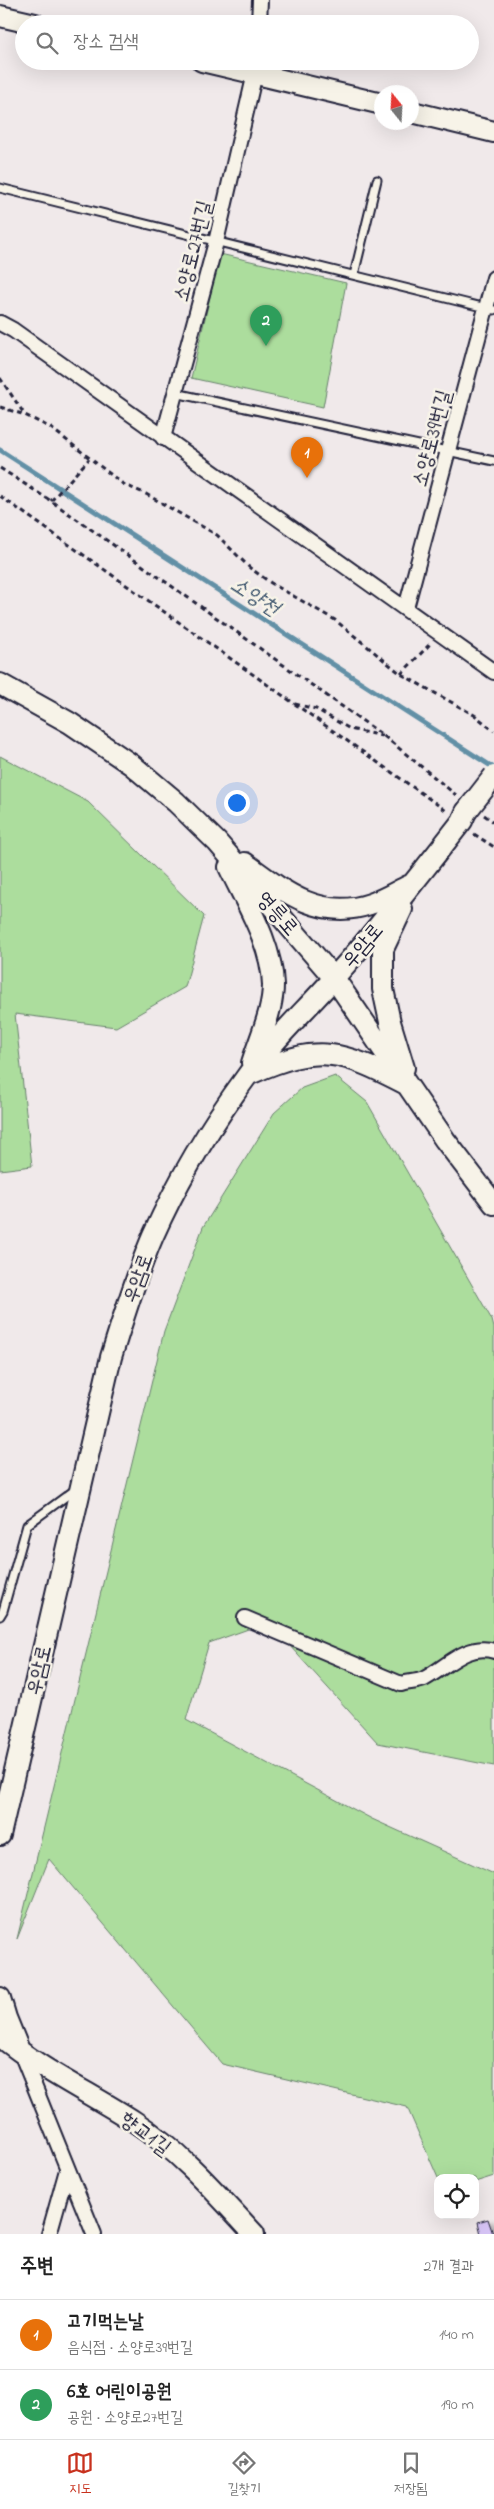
<!DOCTYPE html>
<html lang="ko">
<head>
<meta charset="utf-8">
<style>
  :root { --surface:#fff; --page:#f6f6f6; --text:#222; --muted:#767676; --line:#e0e0e0; --accent:#c8321e }
  body { margin:0; font-family:"Indie Flower","Poor Story",sans-serif; background:var(--page); color:var(--text) }
  .controls { position:absolute; right:15px; bottom:15px; display:grid; overflow:hidden; border-radius:10px; box-shadow:0 5px 20px #0002 }
  .controls button { width:45px; height:45px; display:grid; place-items:center; padding:0; border:0; border-bottom:1px solid var(--line); background:var(--surface); color:var(--text); font:25px sans-serif }
  .compass { position:absolute; left:374px; top:85px; width:45px; height:45px; border-radius:50%; background:var(--surface); box-shadow:0 5px 20px #0002; rotate:342deg }
  .you { position:absolute; left:236px; top:802px; width:18px; height:18px; margin:-12px; border:4px solid #fff; border-radius:50%; background:#1a73e8; box-shadow:0 0 0 8px #1a73e833 }
  .badge { display:grid; place-items:center; width:32px; height:32px; border-radius:50%; background:var(--accent); color:#fff; font-size:16px; font-weight:700 }
  .pin { position:absolute; translate:-50% -41px; filter:drop-shadow(0 1px 2px #0008) }
  .pin::after { content:''; position:absolute; top:26px; width:18px; height:15px; background:inherit; clip-path:polygon(0 0,100% 0,50% 100%) }
  .list { margin:0; padding:0; list-style:none }
  h2 { display:flex; justify-content:space-between; align-items:center; height:65px; margin:0; padding:0 20px; font-size:21px }
  h2 small { font-size:16px; font-weight:400; color:var(--muted) }
  .list li { display:grid; grid-template-columns:32px 1fr auto; gap:15px; align-items:center; box-sizing:border-box; height:70px; padding:0 20px; border-top:1px solid var(--line) }
  .list b { display:block; font-size:19px; white-space:nowrap }
  .list p { margin:0; font-size:16px; white-space:nowrap; color:var(--muted) }
  .list em { font-size:16px; font-style:normal; color:var(--muted) }
  .icon { flex:none; width:28px; height:28px; fill:none; stroke:currentColor; stroke-width:2; stroke-linecap:round; stroke-linejoin:round }
  .map { position:relative; flex:none; width:494px; height:2234px; overflow:hidden }
  .search { position:absolute; background:var(--surface); box-shadow:0 5px 20px #0002; left:15px; right:15px; top:15px; height:55px; display:flex; align-items:center; gap:12px; box-sizing:border-box; padding:0 18px; border-radius:28px; color:var(--muted); font-size:19px }
  .sheet { height:205px; background:var(--surface) }
  nav { display:flex; justify-content:space-around; align-items:center; box-sizing:border-box; height:70px; border-top:1px solid var(--line); background:var(--surface); font-size:14px; color:var(--muted) }
  nav a { display:grid; justify-items:center; gap:2px }
  nav .on { color:var(--accent) }
  .map>svg:first-child { display:block }
  .green { fill:#acdd9d; stroke:#67806c }
  .lines { fill:none; stroke-linecap:round; stroke-linejoin:round }
  .stream { stroke:#6290a6; stroke-width:5 }
  .building { fill:#d5c3f4; stroke:#22223b; filter:url(#shadow) }
  .lane-casing { stroke:#22223b; stroke-width:11 }
  .street-casing { stroke:#22223b; stroke-width:18 }
  .secondary-casing { stroke:#22223b; stroke-width:24 }
  .path { stroke:#22223b; stroke-width:3; stroke-dasharray:5 4; stroke-linecap:butt }
  .lane { stroke:#f7f3e8; stroke-width:7 }
  .street { stroke:#f7f3e8; stroke-width:14 }
  .secondary { stroke:#f7f3e8; stroke-width:20 }
  .secondary-bridge-casing { stroke:#22223b; stroke-width:24; stroke-linecap:butt }
  .secondary-bridge { stroke:#f7f3e8; stroke-width:20 }
  .labels { text-anchor:middle; stroke-width:5; stroke-linejoin:round; paint-order:stroke }
  .street-label { font-size:21px; fill:#22223b; stroke:#f7f3e8 }
  .water-label { font-size:22px; font-style:italic; fill:#425970; stroke:#f7f3e8 }
</style>
</head>
<body>
<div class="map">
<svg width="494" height="2234" viewBox="0 0 494 2234">
  <defs>
    <filter id="shadow"><feDropShadow dx="5.5" dy="3" stdDeviation="2.5" flood-color="#0004"/></filter>
  </defs>
  <rect width="100%" height="100%" fill="#f0e9ea"/>
  <filter id="ink" filterUnits="userSpaceOnUse"><feTurbulence type="fractalNoise" baseFrequency=".02" numOctaves="2"/><feDisplacementMap in="SourceGraphic" scale="10" xChannelSelector="R" yChannelSelector="G"/><feConvolveMatrix kernelMatrix="1 2 1 2 8 2 1 2 1" color-interpolation-filters="sRGB"/></filter>
  <g filter="url(#ink)">
    <path class="green" d="M 220,254 L 346,283 L 323,407 L 191,378 Z
      M 0,756 L 88,802 L 204,916 L 185,987 L 116,1027 L 15,1014 L 32,1166 L 0,1170 Z
      M 335,1076 L 367,1102 L 492,1320 L 494,1328 L 494,1766 L 378,1743 L 268,1622 L 209,1643 L 186,1720 L 372,1819 L 494,1874 L 494,2176 L 475,2182 L 475,2178 L 438,2178 L 407,2107 L 222,2064 L 49,1859 L 17,1939 L 164,1331 L 203,1227 L 274,1113 L 302,1088 Z"/>
    <g class="lines">
      <path class="stream" d="M 0,450 L 494,768"/>
    </g>
    <path class="building" d="M 488,2219 L 493,2234 L 481,2234 L 478,2222 Z"/>
    <g class="lines">
      <g class="lane-casing">
        <path id="lane" d="M 0,188 L 494,310
          M 354,275 L 377,180
          M 175,393 L 494,461
          M 0,1616 L 3,1611 L 27,1525 L 76,1489"/>
      </g>
      <g class="street-casing">
        <path id="street" d="M 259,24 L 260,0
          M 0,323 L 13,330 L 494,672
          M 163,438 L 216,242 L 255,73 L 256,61
          M 406,608 L 494,278
          M 245,1618 L 401,1684 C 408,1682 417,1682 424,1679 C 445,1668 468,1642 494,1651
          M 21,2053 L 94,2234
          M 49,2234 L 67,2170"/>
      </g>
      <g class="secondary-casing">
        <path id="secondary" d="M 0,16 L 35,24
          M 202,61 L 382,104
          M 412,112 L 494,132
          M 0,684 L 70,723 L 132,765 L 176,802 L 217,842 L 334,978 L 445,1140 L 494,1204
          M 245,863 C 283,891 320,921 370,904 C 383,900 396,892 408,886
          M 229,867 C 246,903 272,944 273,985 C 273,1011 259,1040 252,1063
          M 402,909 L 383,949 L 383,989 L 390,1022 L 404,1068
          M 252,1073 C 320,1043 342,1051 406,1084
          M 0,1835 L 111,1357 C 124,1316 136,1275 153,1236 C 178,1180 211,1125 247,1076 C 273,1040 306,1010 335,977 C 379,927 421,874 462,821 L 466,812
          M 0,1998 L 6,2018 L 19,2050
          M 0,2036 C 41,2070 90,2093 135,2122 C 180,2151 218,2195 254,2234"/>
      </g>
      <path class="path" d="M 0,378 L 25,415
        M 0,407 L 25,415 L 51,428 L 123,484 L 146,494 L 217,535 L 250,568 L 271,583 L 335,620 L 401,674 L 476,716 L 494,731
        M 0,468 L 51,501 L 384,736 L 456,795
        M 0,496 L 448,812
        M 51,501 L 89,459
        M 401,674 L 430,644
        M 295,704 L 316,709 L 350,729 L 382,736
        M 484,815 L 494,822
        M 474,834 L 494,847"/>
      <use href="#lane" class="lane"/>
      <use href="#street" class="street"/>
      <use href="#secondary" class="secondary"/>
      <g class="secondary-bridge-casing">
        <path id="secondary-bridge" d="M 466,812 L 494,776"/>
      </g>
      <use href="#secondary-bridge" class="secondary-bridge"/>
    </g>
  </g>
  <g class="labels">
    <g class="street-label">
      <text transform="translate(192 251) rotate(-76)" y="7">소양로27번길</text>
      <text transform="translate(431 438) rotate(-75)" y="7">소양로39번길</text>
      <text transform="translate(278 913) rotate(49)" y="7">영릉로</text>
      <text transform="translate(362 945) rotate(-50)" y="7">우암로</text>
      <text transform="translate(137 1278) rotate(-70)" y="7">우암로</text>
      <text transform="translate(38 1670) rotate(-77)" y="7">우암로</text>
      <text transform="translate(146 2133) rotate(37)" y="7">향교1길</text>
    </g>
    <g class="water-label">
      <text transform="translate(256 595) rotate(33)" y="8">소양천</text>
    </g>
  </g>
</svg>
<div class="controls">
<button><svg class="icon" aria-label="locate" viewBox="0 0 24 24"><circle cx="12" cy="12" r="6"/><path d="M12 2v4M12 18v4M2 12h4M18 12h4"/></svg></button>
</div>
<svg class="compass" viewBox="-18 -18 36 36"><path d="M0-13l5 13h-10z" fill="#e53935"/><path d="M0 13l5-13h-10z" fill="#767676"/></svg>
<div class="you"></div>
<div class="pin badge" style="left:307px;top:478px;background:#e8710a">1</div>
<div class="pin badge" style="left:266px;top:346px;background:#2e9e5b">2</div>
<div class="search"><svg class="icon" aria-label="search" viewBox="0 0 24 24"><circle cx="10" cy="10" r="6"/><path d="M15 15l6 6"/></svg>장소 검색</div>
</div>
<section class="sheet">
<h2>주변<small>2개 결과</small></h2>
<ul class="list">
<li><span class="badge" style="background:#e8710a">1</span><div><b>고기먹는날</b><p>음식점 · 소양로39번길</p></div><em>140 m</em></li>
<li><span class="badge" style="background:#2e9e5b">2</span><div><b>6호 어린이공원</b><p>공원 · 소양로27번길</p></div><em>190 m</em></li>
</ul>
</section>
<nav>
<a class="on"><svg class="icon" aria-label="map" viewBox="0 0 24 24"><path d="M3 6l6-2 6 2 6-2v14l-6 2-6-2-6 2zM9 4v14M15 6v14"/></svg>지도</a>
<a><svg class="icon" aria-label="directions" viewBox="0 0 24 24"><path d="M12 3l9 9-9 9-9-9zM9 14v-3h6M13 9l2 2-2 2"/></svg>길찾기</a>
<a><svg class="icon" aria-label="saved" viewBox="0 0 24 24"><path d="M7 4h10v16l-5-4-5 4z"/></svg>저장됨</a>
</nav>
</body>
</html>
